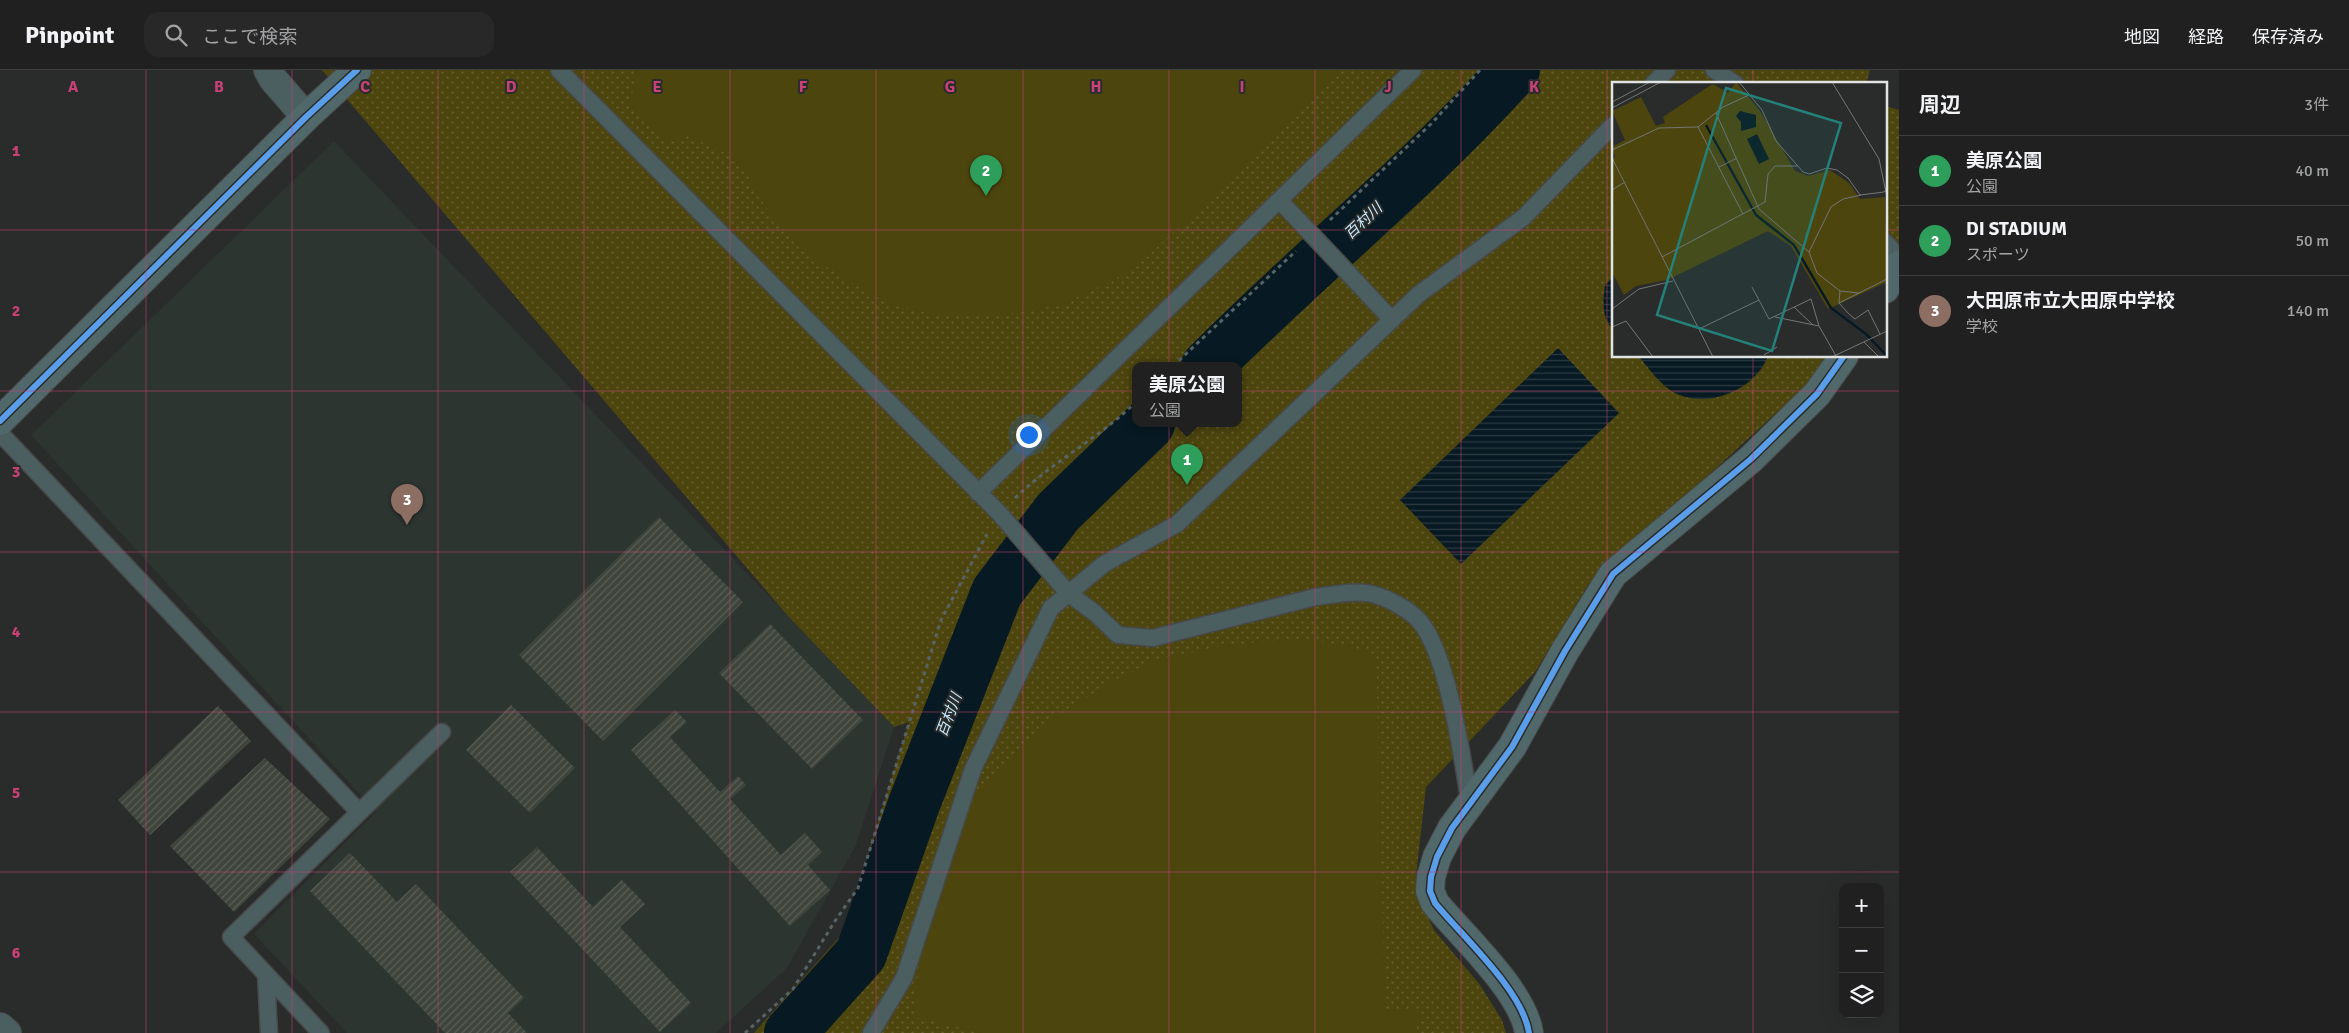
<!DOCTYPE html>
<html lang="ja">
<head>
<meta charset="utf-8">
<style>
  :root { --surface:#202020; --page:#282829; --text:#f1f3f6; --muted:#a2a3a5; --line:#3d3e3e; --accent:#0b8043 }
  body { margin:0; font-family:Signika,"Noto Sans JP",sans-serif; background:var(--page); color:var(--text) }
  .controls { position:absolute; right:15px; bottom:15px; display:grid; overflow:hidden; border-radius:10px; box-shadow:0 5px 20px #0002 }
  .controls button { width:45px; height:45px; display:grid; place-items:center; padding:0; border:0; border-bottom:1px solid var(--line); background:var(--surface); color:var(--text); font:25px sans-serif }
  .you { position:absolute; left:1028px; top:364px; width:18px; height:18px; margin:-12px; border:4px solid #fff; border-radius:50%; background:#1a73e8; box-shadow:0 0 0 8px #1a73e833 }
  .badge { display:grid; place-items:center; width:32px; height:32px; border-radius:50%; background:var(--accent); color:#fff; font-size:16px; font-weight:700 }
  .pin { position:absolute; translate:-50% -41px; filter:drop-shadow(0 1px 2px #0008) }
  .pin::after { content:''; position:absolute; top:26px; width:18px; height:15px; background:inherit; clip-path:polygon(0 0,100% 0,50% 100%) }
  .popup { position:absolute; left:1132px; top:292px; width:110px; height:65px; box-sizing:border-box; display:grid; place-content:center; border-radius:10px; background:var(--surface); filter:drop-shadow(0 1px 4px #0005); font-size:16px; white-space:nowrap; color:var(--muted) }
  .popup b { font-size:19px; color:var(--text) }
  .popup::after { content:''; position:absolute; left:50%; top:100%; margin-left:-10px; border:10px solid transparent; border-top-color:var(--surface) }
  .list { margin:0; padding:0; list-style:none }
  h2 { display:flex; justify-content:space-between; align-items:center; height:65px; margin:0; padding:0 20px; font-size:21px }
  h2 small { font-size:16px; font-weight:400; color:var(--muted) }
  .list li { display:grid; grid-template-columns:32px 1fr auto; gap:15px; align-items:center; box-sizing:border-box; height:70px; padding:0 20px; border-top:1px solid var(--line) }
  .list b { display:block; font-size:19px; white-space:nowrap }
  .list p { margin:0; font-size:16px; white-space:nowrap; color:var(--muted) }
  .list em { font-size:16px; font-style:normal; color:var(--muted) }
  .icon { flex:none; width:28px; height:28px; fill:none; stroke:currentColor; stroke-width:2; stroke-linecap:round; stroke-linejoin:round }
  .map { position:relative; flex:none; width:1899px; height:963px; overflow:hidden }
  header { display:flex; align-items:center; gap:30px; box-sizing:border-box; height:70px; padding:0 25px; background:var(--surface); border-bottom:1px solid var(--line) }
  header strong { font-size:24px }
  nav { display:flex; gap:28px; margin-inline-start:auto; font-size:18px }
  .search { width:350px; height:45px; background:var(--page); display:flex; align-items:center; gap:12px; box-sizing:border-box; padding:0 18px; border-radius:15px; color:var(--muted); font-size:19px }
  main { display:flex }
  aside { flex:1; background:var(--surface) }
  .map>svg:first-child { display:block }
  .built { fill:#2d3531 }
  .park { fill:url(#park-dots); fill-rule:evenodd }
  .garden { fill:#4d450e }
  .water { fill:url(#water-rules) }
  .lines { fill:none; stroke-linecap:round; stroke-linejoin:round }
  .river { stroke:#071922; stroke-width:52 }
  .building { fill:url(#building-hatch) }
  .lane-casing { stroke:#474948; stroke-width:19 }
  .street-casing { stroke:#474948; stroke-width:30 }
  .secondary-casing { stroke:#474948; stroke-width:30 }
  .path { stroke:#576364; stroke-width:3; stroke-dasharray:4 4; stroke-linecap:butt }
  .lane { stroke:#4b5e60; stroke-width:16 }
  .street { stroke:#4b5e60; stroke-width:28 }
  .secondary { stroke:#50686a; stroke-width:28 }
  .lane-bridge-casing { stroke:#474948; stroke-width:19; stroke-linecap:butt }
  .lane-bridge { stroke:#4b5e60; stroke-width:16 }
  .cycleway-casing { stroke:#292c2b; stroke-width:9 }
  .cycleway { stroke:#5a9eea; stroke-width:6 }
  .grid { fill:none; stroke:#c84176; stroke-width:1; stroke-opacity:0.55 }
  .labels { text-anchor:middle; stroke-width:4; stroke-linejoin:round; paint-order:stroke }
  .water-label { font-size:15px; font-style:italic; fill:#c6e8fc; stroke:#292c2b }
  .inset-river { fill:none; stroke:#071922; stroke-width:2.5 }
  .inset-road { fill:none; stroke:#747575; stroke-width:1 }
  .view { fill:#24817a; fill-opacity:0.15; stroke:#24817a; stroke-width:2.5 }
  .inset-edge { fill:none; stroke:#e2e4e3; stroke-width:2.5 }
  .grid-label { font-size:16px; text-anchor:middle; font-weight:bold; fill:#c84176; stroke:#292c2b; stroke-width:4; stroke-linejoin:round; paint-order:stroke }
</style>
</head>
<body>
<header>
<strong>Pinpoint</strong>
<div class="search"><svg class="icon" aria-label="search" viewBox="0 0 24 24"><circle cx="10" cy="10" r="6"/><path d="M15 15l6 6"/></svg>ここで検索</div>
<nav><a>地図</a><a>経路</a><a>保存済み</a></nav>
</header>
<main>
<div class="map">
<svg width="1899" height="963" viewBox="0 0 1899 963">
  <defs>
    <pattern id="park-dots" width="8" height="8" patternUnits="userSpaceOnUse" patternTransform="scale(1.25)"><rect width="8" height="8" fill="#4d450e"/><path d="M2 2h.1M6 6h.1" fill="none" stroke="#666031" stroke-width="1.8" stroke-linecap="round"/></pattern>
    <pattern id="water-rules" width="6" height="5" patternUnits="userSpaceOnUse" patternTransform="scale(1.25)"><rect width="6" height="5" fill="#071922"/><path d="M0 2.5h6" fill="none" stroke="#2b3a42"/></pattern>
    <pattern id="building-hatch" width="6" height="6" patternUnits="userSpaceOnUse" patternTransform="scale(1.25)"><rect width="6" height="6" fill="#3f453c"/><path d="M-1 1l2-2M0 6l6-6M5 7l2-2" fill="none" stroke="#5a6058"/></pattern>
  </defs>
  <rect width="100%" height="100%" fill="#2a2b2b"/>
  <path class="built" d="M 334,71 L 894,657 L 856,775 L 787,898 L 716,963 L 347,963 L 254,864 L 376,742 L 31,365 Z"/>
  <path class="park" d="M 322,0 L 1870,0 L 1866,14 L 1613,14 L 1613,286 L 1826,286 L 1808,314 L 1588,515 L 1535,602 L 1426,717 L 1416,806 L 1420,830 L 1434,860 L 1480,915 L 1502,950 L 1506,963 L 754,963 L 844,862 L 909,652 L 894,657 L 787,545 ZM 1136,296 L 1238,296 L 1238,354 L 1136,354 Z
    M 1885,36 L 1899,40 L 1899,171 L 1885,194 Z"/>
  <path class="garden" d="M 637,0 L 1342,0 L 1217,122 L 1140,193 L 1110,212 L 1062,234 L 1030,241 L 985,246 L 944,246 L 889,234 L 847,210 L 814,188 L 787,164 L 761,130 L 742,96 L 725,82 L 687,66 L 670,72 L 630,35 Z
    M 1315,571 L 1349,576 L 1376,585 L 1385,941 L 1420,940 L 1416,963 L 982,963 L 914,947 L 924,839 L 947,773 L 978,724 L 1053,649 L 1108,614 L 1155,590 L 1217,577 L 1260,572 Z"/>
  <path class="water" d="M 1613,207 L 1613,259 C 1601,247 1603,231 1605,215 Z
    M 1558,278 L 1619,343 L 1461,494 L 1400,430 Z
    M 1638,286 L 1768,286 C 1755,321 1703,342 1670,320 C 1658,312 1648,297 1638,286 Z"/>
  <g class="lines">
    <path class="river" d="M 1207,296 C 1307,195 1419,106 1514,0
      M 790,963 L 861,884 L 914,734 L 997,522 L 1058,442 L 1149,354"/>
  </g>
  <path class="building" d="M 659,447 L 743,532 L 603,671 L 519,585 Z
    M 770,554 L 863,650 L 812,699 L 719,603 Z
    M 511,635 L 575,698 L 530,743 L 466,680 Z
    M 218,636 L 251,671 L 150,765 L 118,730 Z
    M 675,640 L 687,652 L 670,667 L 720,722 L 738,706 L 746,715 L 730,729 L 781,785 L 805,763 L 822,782 L 808,795 L 830,820 L 790,856 L 631,680 Z
    M 265,688 L 330,749 L 234,842 L 170,776 Z
    M 537,777 L 593,837 L 622,810 L 645,834 L 620,857 L 691,933 L 660,962 L 510,802 Z
    M 350,783 L 397,832 L 416,814 L 524,928 L 508,943 L 527,963 L 445,963 L 310,821 Z"/>
  <g class="lines">
    <g class="lane-casing">
      <path id="lane" d="M 559,0 L 1000,444 L 1068,523 L 1095,543 L 1118,565 L 1153,568 L 1315,527 C 1332,525 1355,520 1372,524 C 1388,528 1411,540 1421,553 C 1449,589 1462,688 1470,734
        M 1714,0 L 1736,14
        M 1653,14 L 1667,0
        M 1279,130 L 1298,150
        M 1885,172 L 1899,187
        M 1350,205 L 1391,249
        M 0,363 L 359,742
        M 978,423 L 1413,0
        M 266,904 L 269,963
        M 321,963 L 231,867 L 442,662
        M 871,963 L 904,908 L 973,699 L 1051,538 L 1104,494 L 1177,454 L 1419,224 L 1524,147 L 1613,55"/>
    </g>
    <g class="street-casing">
      <path id="street" d="M 268,0 L 273,9 L 306,47
        M 0,957 L 7,963"/>
    </g>
    <g class="secondary-casing">
      <path id="secondary" d="M 1885,219 L 1899,195
        M 0,351 L 306,47 L 357,0
        M 1529,963 C 1523,921 1462,866 1435,833 L 1430,821 L 1431,807 L 1437,787 L 1452,758 L 1512,677 L 1565,581 L 1613,504 L 1751,389 L 1817,324 L 1844,286"/>
    </g>
    <path class="path" d="M 1330,150 L 1432,53 L 1480,0
      M 1173,296 L 1296,181
      M 1015,428 C 1052,392 1099,368 1136,332
      M 745,963 L 793,919 L 835,851 L 858,818 L 941,550 L 987,464"/>
    <use href="#lane" class="lane"/>
    <use href="#street" class="street"/>
    <use href="#secondary" class="secondary"/>
    <g class="lane-bridge-casing">
      <path id="lane-bridge" d="M 1298,150 L 1350,205"/>
    </g>
    <use href="#lane-bridge" class="lane-bridge"/>
    <g class="cycleway-casing">
      <path id="cycleway" d="M 0,351 L 306,47 L 357,0
        M 1529,963 C 1523,921 1462,866 1435,833 L 1430,821 L 1431,807 L 1437,787 L 1452,758 L 1512,677 L 1565,581 L 1613,504 L 1751,389 L 1817,324 L 1844,286"/>
    </g>
    <use href="#cycleway" class="cycleway"/>
  </g>
  <path class="grid" d="M 146,0 L 146,963M 292,0 L 292,963M 438,0 L 438,963M 584,0 L 584,963M 730,0 L 730,963M 876,0 L 876,963M 1023,0 L 1023,963M 1169,0 L 1169,963M 1315,0 L 1315,963M 1461,0 L 1461,963M 1607,0 L 1607,963M 1753,0 L 1753,14M 0,160 L 1613,160M 1885,160 L 1899,160M 1753,286 L 1753,963M 0,321 L 1899,321M 0,482 L 1899,482M 0,642 L 1899,642M 0,802 L 1899,802"/>
  <g class="labels">
    <g class="water-label">
      <text transform="translate(1363 151) rotate(-43)" y="5">百村川</text>
      <text transform="translate(949 645) rotate(-69)" y="5">百村川</text>
    </g>
  </g>
  <g transform="translate(1612 12)">
    <rect width="275" height="275" fill="#2a2b2b"/>
    <path d="M 124,0 L 148,29 L 183,89 L 196,94 L 218,88 L 237,101 L 248,117 L 273,115 L 275,200 L 216,227 L 179,164 L 156,149 L 55,198 L 24,204 L 12,213 L 0,190 L 0,77 L 3,75 L 0,65 L 13,58 L 0,29 L 29,15 L 44,44 L 53,41 L 51,35 L 96,5 L 101,2 L 116,11 Z" fill="#4d450e"/>
    <path d="M 53,51 L 73,53 L 88,64 L 111,108 L 111,119 L 105,136 L 81,150 L 72,159 L 63,155 L 59,160 L 48,151 L 17,89 L 16,72 L 24,74 L 33,69 L 42,56 ZM 165,90 L 208,102 L 209,98 L 218,107 L 219,117 L 214,130 L 210,128 L 191,159 L 179,154 L 167,143 L 161,131 L 158,109 ZM 249,119 L 275,150 L 275,193 L 251,206 L 241,207 L 216,196 L 204,183 L 202,173 L 223,125 L 228,121 Z" fill="#4d450e"/>
    <path d="M 128,29 L 144,33 L 144,45 L 129,49 L 129,40 L 124,34 ZM 145,52 L 157,77 L 147,82 L 135,57 Z" fill="#071922"/>
    <path class="inset-river" d="M 94,43 L 144,133 L 182,163 L 219,226 L 254,252 L 275,274"/>
    <path class="inset-road" d="M 127,0 L 150,28 L 164,59 L 191,90 L 197,92 L 215,86 L 225,88 L 236,96 L 248,113 L 272,110 L 275,106M 220,0 L 267,77 L 275,115M 0,20 L 38,0M 0,26 L 49,0M 104,31 L 147,127 L 197,170M 86,45 L 131,132M 0,68 L 47,46 L 86,45 L 111,25 L 137,13M 0,76 L 101,275M 107,85 L 125,76M 0,108 L 13,100M 249,113 L 231,117 L 219,125 L 197,170 L 205,191 L 228,209 L 227,221 L 236,231 L 243,237 L 256,228 L 268,252M 50,175 L 153,120 L 156,92 L 163,84 L 186,84M 140,205 L 157,237 L 199,217 L 207,244 L 224,274M 228,209 L 247,211M 227,221 L 275,197M 182,225 L 201,243M 0,227 L 27,207 L 61,199M 163,235 L 207,244M 0,245 L 14,239 L 41,275M 87,247 L 147,218M 252,260 L 267,275M 152,273 L 165,265M 220,275 L 275,249"/>
    <path class="view" d="M 114,6 L 229,41 L 160,269 L 45,233 Z"/>
    <rect width="275" height="275" class="inset-edge"/>
  </g>
  <g class="grid-label">
    <text x="73" y="22">A</text>
    <text x="219" y="22">B</text>
    <text x="365" y="22">C</text>
    <text x="511" y="22">D</text>
    <text x="657" y="22">E</text>
    <text x="803" y="22">F</text>
    <text x="950" y="22">G</text>
    <text x="1096" y="22">H</text>
    <text x="1242" y="22">I</text>
    <text x="1388" y="22">J</text>
    <text x="1534" y="22">K</text>
    <text x="16" y="86">1</text>
    <text x="16" y="246">2</text>
    <text x="16" y="407">3</text>
    <text x="16" y="567">4</text>
    <text x="16" y="728">5</text>
    <text x="16" y="888">6</text>
  </g>
</svg>
<div class="controls">
<button>+</button>
<button>−</button>
<button><svg class="icon" aria-label="layers" viewBox="0 0 24 24"><path d="M12 4l9 5-9 5-9-5zM3 14l9 5 9-5"/></svg></button>
</div>
<div class="you"></div>
<div class="pin badge" style="left:1187px;top:415px;background:#2e9e5b">1</div>
<div class="popup"><b>美原公園</b>公園</div>
<div class="pin badge" style="left:986px;top:126px;background:#2e9e5b">2</div>
<div class="pin badge" style="left:407px;top:455px;background:#8d6e63">3</div>
</div>
<aside>
<h2>周辺<small>3件</small></h2>
<ul class="list">
<li><span class="badge" style="background:#2e9e5b">1</span><div><b>美原公園</b><p>公園</p></div><em>40 m</em></li>
<li><span class="badge" style="background:#2e9e5b">2</span><div><b>DI STADIUM</b><p>スポーツ</p></div><em>50 m</em></li>
<li><span class="badge" style="background:#8d6e63">3</span><div><b>大田原市立大田原中学校</b><p>学校</p></div><em>140 m</em></li>
</ul>
</aside>
</main>
</body>
</html>
